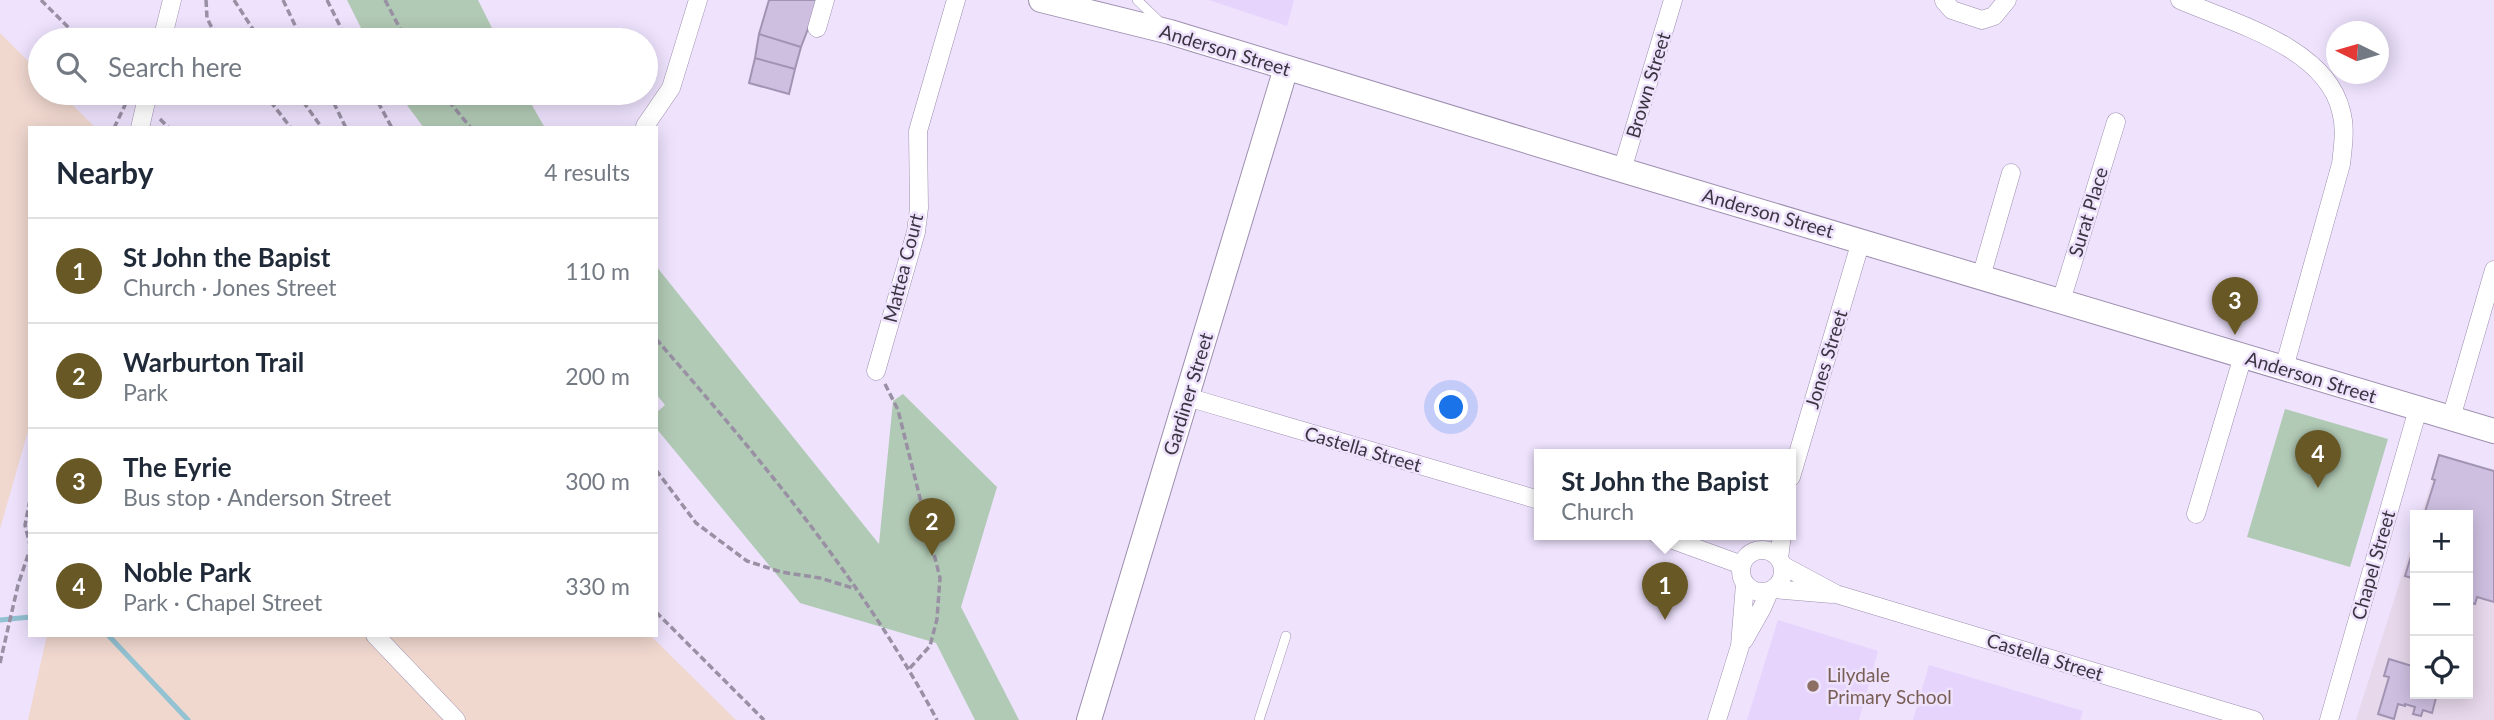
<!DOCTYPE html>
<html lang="en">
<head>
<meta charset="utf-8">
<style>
  :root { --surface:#fff; --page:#f6f6f7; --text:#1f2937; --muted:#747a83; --line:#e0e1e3; --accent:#675826 }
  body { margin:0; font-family:Lato,sans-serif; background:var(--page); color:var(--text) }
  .controls { position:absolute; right:21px; bottom:21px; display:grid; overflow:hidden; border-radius:0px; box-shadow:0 4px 18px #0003 }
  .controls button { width:63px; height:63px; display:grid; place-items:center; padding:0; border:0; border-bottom:2px solid var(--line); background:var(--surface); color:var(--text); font:35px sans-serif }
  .compass { position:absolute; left:2326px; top:21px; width:63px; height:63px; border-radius:50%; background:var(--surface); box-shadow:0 4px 18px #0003; rotate:275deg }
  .you { position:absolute; left:1452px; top:408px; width:24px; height:24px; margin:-18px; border:5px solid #fff; border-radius:50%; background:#1a73e8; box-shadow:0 0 0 10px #1a73e833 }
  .badge { display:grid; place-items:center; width:46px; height:46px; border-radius:50%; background:var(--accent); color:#fff; font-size:23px; font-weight:700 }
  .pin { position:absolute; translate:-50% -58px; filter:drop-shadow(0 2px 4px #0008) }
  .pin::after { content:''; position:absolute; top:37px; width:24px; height:21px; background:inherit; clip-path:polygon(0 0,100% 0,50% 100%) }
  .popup { position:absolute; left:1534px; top:449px; width:262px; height:91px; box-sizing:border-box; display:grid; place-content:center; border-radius:0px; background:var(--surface); filter:drop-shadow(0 2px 5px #0005); font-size:23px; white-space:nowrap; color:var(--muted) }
  .popup b { font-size:26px; color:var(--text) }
  .popup::after { content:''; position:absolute; left:50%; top:100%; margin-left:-14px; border:14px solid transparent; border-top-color:var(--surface) }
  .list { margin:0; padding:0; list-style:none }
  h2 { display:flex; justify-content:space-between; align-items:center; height:91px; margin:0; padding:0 28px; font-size:30px }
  h2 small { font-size:23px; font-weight:400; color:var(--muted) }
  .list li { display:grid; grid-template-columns:46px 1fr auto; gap:21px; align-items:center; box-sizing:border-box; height:105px; padding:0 28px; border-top:2px solid var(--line) }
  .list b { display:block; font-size:26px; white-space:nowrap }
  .list p { margin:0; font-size:23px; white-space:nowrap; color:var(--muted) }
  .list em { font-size:23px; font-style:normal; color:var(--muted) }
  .icon { flex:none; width:38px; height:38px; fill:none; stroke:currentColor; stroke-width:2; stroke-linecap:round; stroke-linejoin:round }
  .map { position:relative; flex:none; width:2494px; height:720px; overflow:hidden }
  .search { position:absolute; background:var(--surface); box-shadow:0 4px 18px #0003; left:28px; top:28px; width:630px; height:77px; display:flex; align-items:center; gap:18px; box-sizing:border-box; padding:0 24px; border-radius:38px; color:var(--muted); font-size:26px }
  .panel { position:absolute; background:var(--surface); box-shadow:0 4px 18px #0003; left:28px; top:126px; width:630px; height:511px; border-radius:0px }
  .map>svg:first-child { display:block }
  .commercial { fill:#e7d8eb }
  .industrial { fill:#f0d8cf }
  .built { fill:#e6d4fd }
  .green { fill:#b1cab5 }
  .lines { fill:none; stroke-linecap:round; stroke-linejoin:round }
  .stream { stroke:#93c2d3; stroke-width:5 }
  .building { fill:#cebfe0; stroke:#a193b2; stroke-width:2 }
  .service-casing { stroke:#9d8eae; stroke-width:10 }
  .minor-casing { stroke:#9d8eae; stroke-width:19 }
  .secondary-casing { stroke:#9d8eae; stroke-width:26 }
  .path { stroke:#9990a4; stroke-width:3.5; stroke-dasharray:7 3.5; stroke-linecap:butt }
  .service { stroke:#fff; stroke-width:9 }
  .minor { stroke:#fff; stroke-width:18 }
  .secondary { stroke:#fff; stroke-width:24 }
  .education-dot { fill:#8d6e63; stroke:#eee2fd; stroke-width:2.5 }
  .labels { text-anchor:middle; stroke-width:5; stroke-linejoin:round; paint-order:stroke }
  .street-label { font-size:19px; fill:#3b3542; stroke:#eee2fd }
  .education-label { font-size:19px; fill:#785e54; stroke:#eee2fd; text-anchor:start }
</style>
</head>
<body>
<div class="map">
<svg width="2494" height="720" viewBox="0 0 2494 720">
  <rect width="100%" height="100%" fill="#eee2fd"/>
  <path class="commercial" d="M 2440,456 L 2494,473 L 2494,720 L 2356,720 L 2415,534 L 2415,694 L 2468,694 L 2468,515 L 2421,515 Z"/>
  <path class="industrial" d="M 0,33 L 40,73 L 40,93 L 60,93 L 96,128 L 30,128 L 30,424 L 0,529 Z
    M 47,635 L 650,635 L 736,720 L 28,720 Z"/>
  <path class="built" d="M 1209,0 L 1294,0 L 1287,26 Z
    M 1778,620 L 1878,651 L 1859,720 L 1747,720 Z
    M 1929,665 L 2083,711 L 2080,720 L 1913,720 Z"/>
  <path class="green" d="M 347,0 L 478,0 L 498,40 L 367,40 Z
    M 398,93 L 525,93 L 545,128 L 424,128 Z
    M 656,266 L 879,544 L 893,401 L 903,394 L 997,487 L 961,607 L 1019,720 L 975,720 L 936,643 L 800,603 L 656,428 L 656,413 L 665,405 L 656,394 Z
    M 2285,409 L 2388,439 L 2350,567 L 2247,537 Z"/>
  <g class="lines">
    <path class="stream" d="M 0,620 L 30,617
      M 108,635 L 188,720"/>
  </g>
  <path class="building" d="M 769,0 L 819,0 L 801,47 L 759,34 Z
    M 759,34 L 801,47 L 795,69 L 755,58 Z
    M 755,58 L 795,69 L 789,94 L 749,83 Z
    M 2439,455 L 2494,471 L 2494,602 L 2477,597 L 2475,604 L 2468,602 L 2468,515 L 2424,515 L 2435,480 L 2432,479 Z
    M 2415,543 L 2415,579 L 2405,576 Z
    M 2389,659 L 2412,666 L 2411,672 L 2415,672 L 2415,694 L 2437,694 L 2432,713 L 2423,710 L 2421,716 L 2413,714 L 2415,707 L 2405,704 L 2405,706 L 2398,704 L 2394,719 L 2378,714 L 2389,677 L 2384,676 Z"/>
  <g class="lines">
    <g class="service-casing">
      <path id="service" d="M 1137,0 L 1161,23
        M 1259,720 L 1286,636"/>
    </g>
    <g class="minor-casing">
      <path id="minor" d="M 2180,0 C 2233,23 2326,47 2341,111 C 2346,128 2343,146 2341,164 L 2284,368
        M 1944,1 L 1952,10 L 1982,20 L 1994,16 L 2007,0
        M 817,28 L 825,0
        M 162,40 L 172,0
        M 645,126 L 671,88 L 698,0
        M 140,128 L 148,93
        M 1622,170 L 1673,0
        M 1981,277 L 2011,173
        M 2061,301 L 2116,122
        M 876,371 L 916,232 L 919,208 L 918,131 L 956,0
        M 1187,397 L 1539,500
        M 2451,418 L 2494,270
        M 1791,477 L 1861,241
        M 2196,514 L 2243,356
        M 1657,534 L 1742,565
        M1741 571a21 21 0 1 1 42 0a21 21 0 1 1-42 0Z
        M 1779,559 L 1782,534
        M 1782,565 L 1836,594 L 2254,720
        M 1774,589 L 1832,594
        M 375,635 L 456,720
        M 1744,640 L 1762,608 L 1769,592
        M 1717,720 L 1740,646 L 1745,584
        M 2329,720 L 2418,409"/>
    </g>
    <g class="secondary-casing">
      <path id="secondary" d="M 1041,0 L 1170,32 L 1622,170 L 2494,431
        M 1089,720 L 1286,68"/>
    </g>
    <path class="path" d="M 41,0 L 81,40
      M 206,0 L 207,18 L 218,40
      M 234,0 L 260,40
      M 283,0 L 302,40
      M 327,0 L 347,40
      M 385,0 L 406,40
      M 264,93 L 291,128
      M 297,93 L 322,128
      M 329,93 L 346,128
      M 373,93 L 392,128
      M 442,93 L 471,128
      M 160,119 L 169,128
      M 114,128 L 127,101
      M 656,339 C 760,458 863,581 937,720
      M 885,384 L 898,410 L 940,578 L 937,619 L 930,646 L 909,669
      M 656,470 L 696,523 L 747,561 L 781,572 L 820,578 L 856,589
      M 30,500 L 25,525 L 30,545
      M 656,612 L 764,720
      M 0,663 L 18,585 L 30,549"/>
    <use href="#service" class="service"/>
    <use href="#minor" class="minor"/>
    <use href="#secondary" class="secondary"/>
  </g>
  <circle class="education-dot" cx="1813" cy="686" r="7"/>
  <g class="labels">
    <g class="street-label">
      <text transform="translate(1225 50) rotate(17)" y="7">Anderson Street</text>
      <text transform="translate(1648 85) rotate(-73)" y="7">Brown Street</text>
      <text transform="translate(2088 212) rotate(-73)" y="7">Surat Place</text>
      <text transform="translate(1768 213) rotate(16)" y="7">Anderson Street</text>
      <text transform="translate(903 268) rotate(-76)" y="7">Mattea Court</text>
      <text transform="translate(1826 359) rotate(-73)" y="7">Jones Street</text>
      <text transform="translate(2311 377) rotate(17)" y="7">Anderson Street</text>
      <text transform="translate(1188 394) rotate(-73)" y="7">Gardiner Street</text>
      <text transform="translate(1363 449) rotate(16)" y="7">Castella Street</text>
      <text transform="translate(2373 565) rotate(-74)" y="7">Chapel Street</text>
      <text transform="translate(2045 657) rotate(17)" y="7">Castella Street</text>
    </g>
    <g class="education-label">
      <text x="1827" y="682">Lilydale<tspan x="1827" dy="22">Primary School</tspan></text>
    </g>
  </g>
</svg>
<div class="controls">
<button>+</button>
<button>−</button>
<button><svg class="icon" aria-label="locate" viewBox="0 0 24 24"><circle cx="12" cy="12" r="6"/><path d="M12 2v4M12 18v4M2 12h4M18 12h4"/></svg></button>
</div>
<svg class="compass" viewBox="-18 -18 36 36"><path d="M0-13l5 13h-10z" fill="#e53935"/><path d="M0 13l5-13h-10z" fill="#747a83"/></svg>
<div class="you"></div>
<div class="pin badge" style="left:1665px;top:620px">1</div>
<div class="popup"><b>St John the Bapist</b>Church</div>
<div class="pin badge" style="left:932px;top:556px">2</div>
<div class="pin badge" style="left:2235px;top:335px">3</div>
<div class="pin badge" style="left:2318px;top:488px">4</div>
<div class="search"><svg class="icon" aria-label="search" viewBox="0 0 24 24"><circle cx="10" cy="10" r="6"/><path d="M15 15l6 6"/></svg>Search here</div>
<section class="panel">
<h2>Nearby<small>4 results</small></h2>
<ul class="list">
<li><span class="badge">1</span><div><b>St John the Bapist</b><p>Church · Jones Street</p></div><em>110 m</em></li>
<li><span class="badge">2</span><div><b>Warburton Trail</b><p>Park</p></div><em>200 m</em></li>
<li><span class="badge">3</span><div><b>The Eyrie</b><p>Bus stop · Anderson Street</p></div><em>300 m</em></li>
<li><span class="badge">4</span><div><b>Noble Park</b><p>Park · Chapel Street</p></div><em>330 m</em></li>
</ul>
</section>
</div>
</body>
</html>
